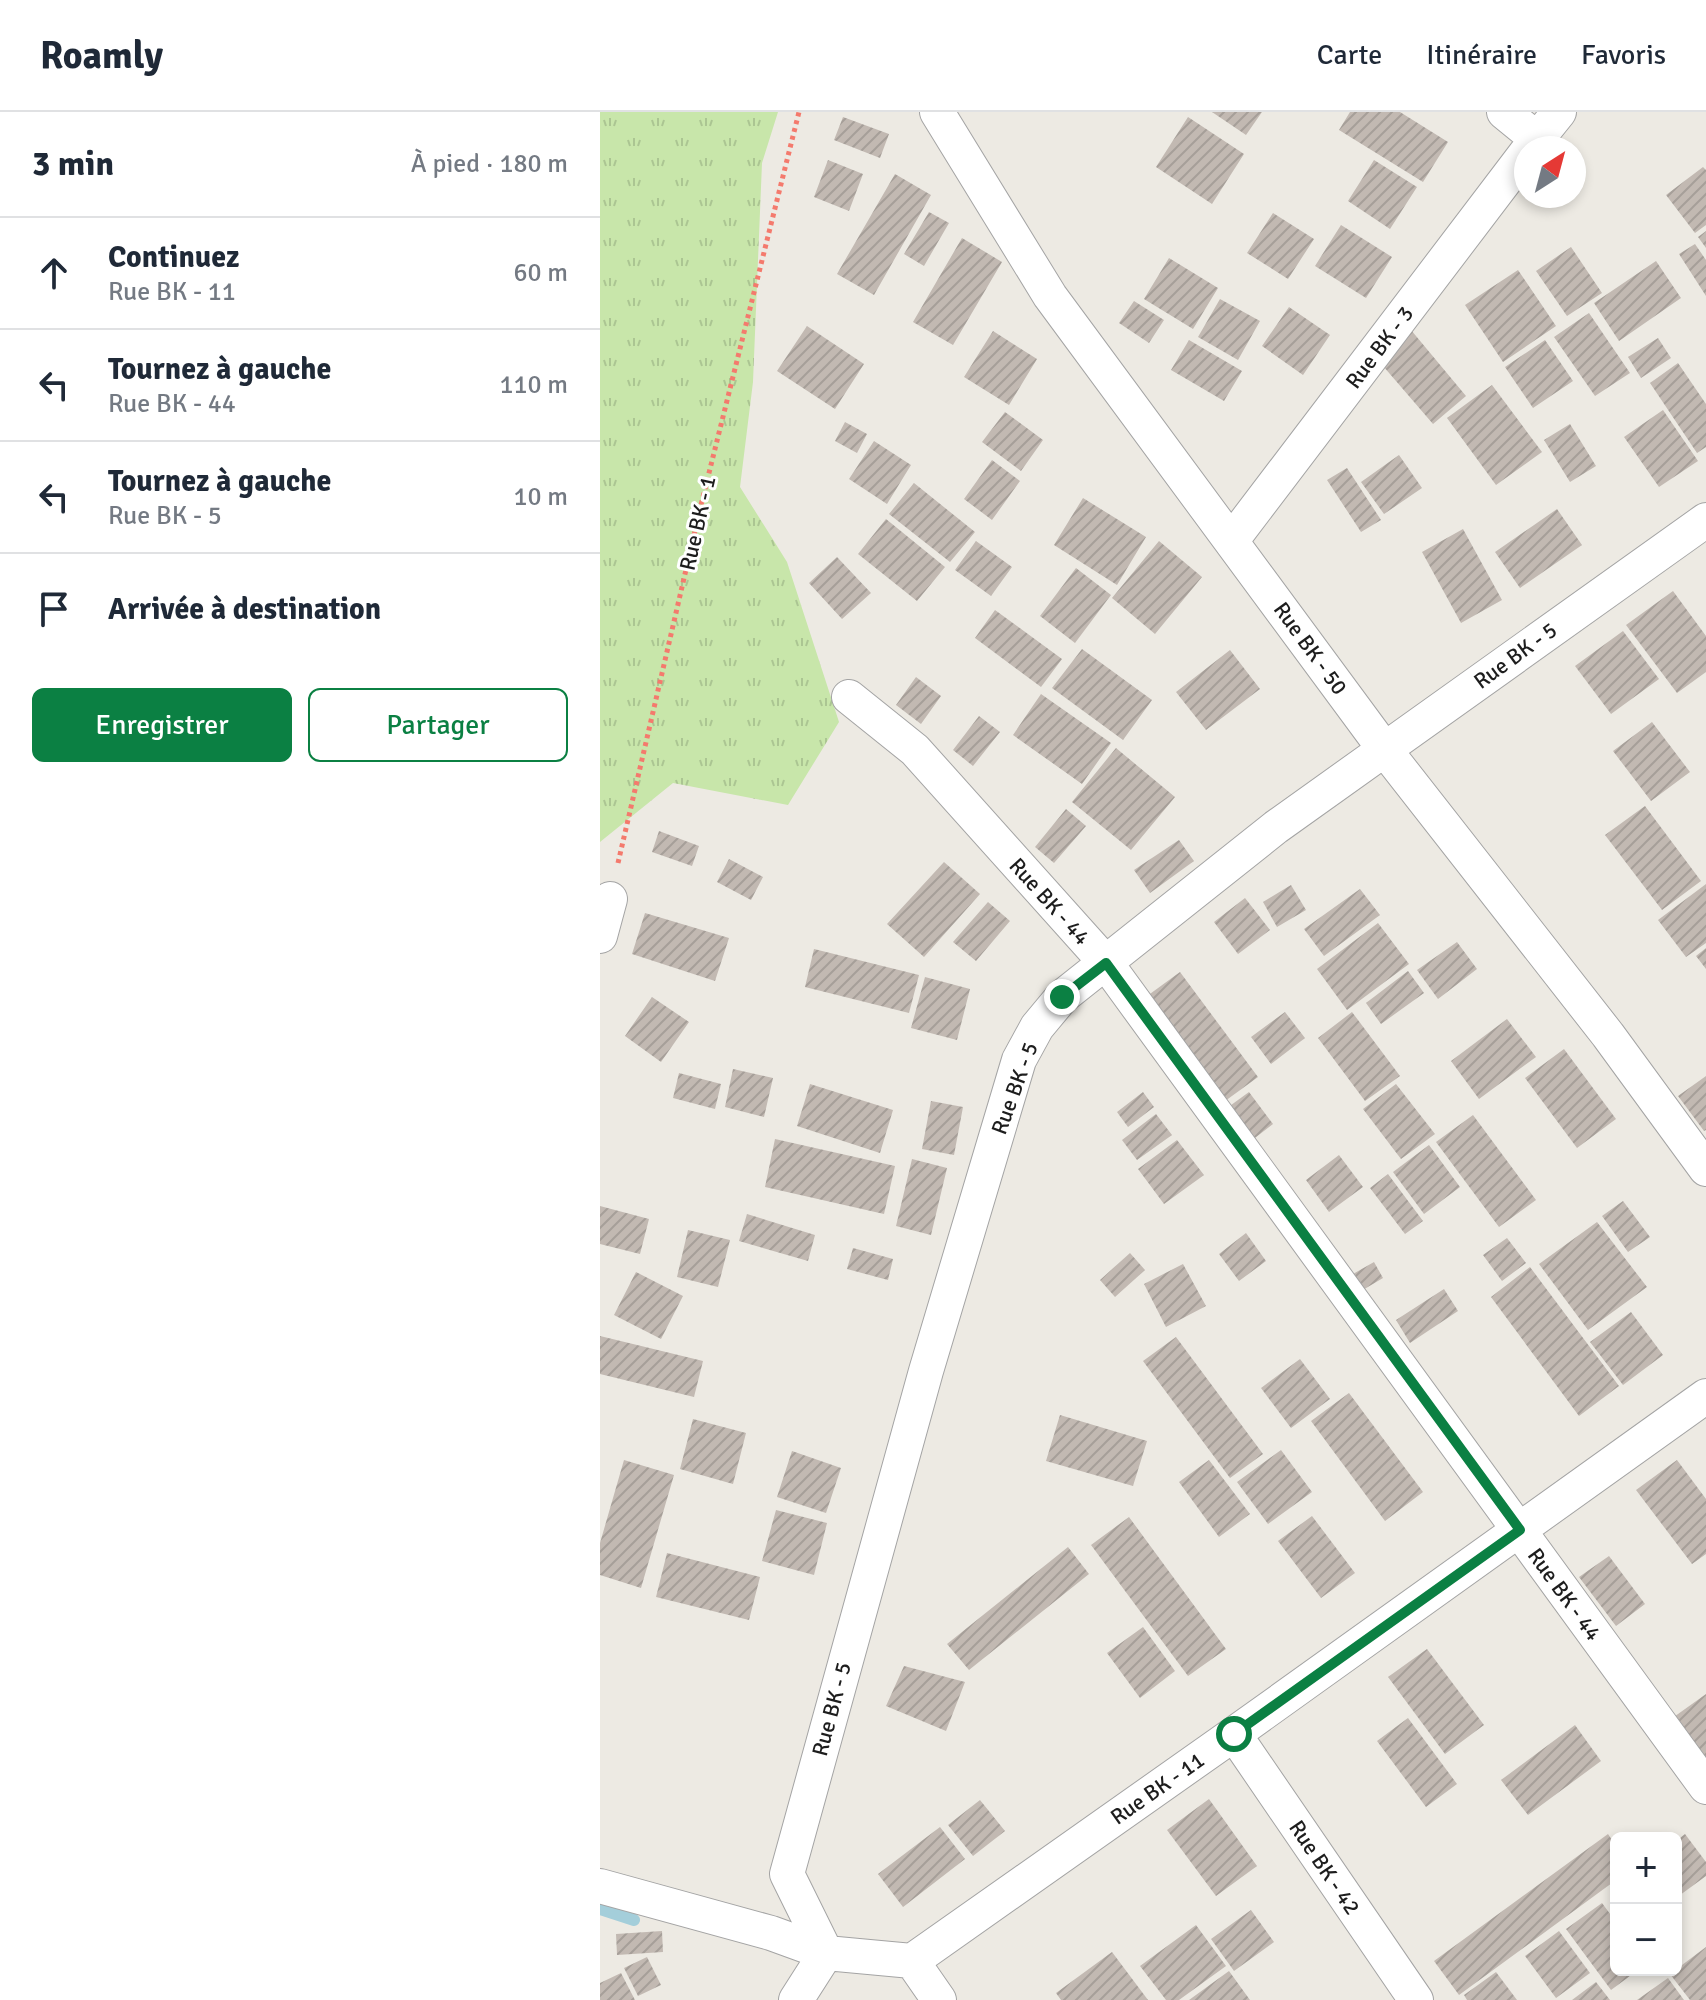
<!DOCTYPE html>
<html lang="fr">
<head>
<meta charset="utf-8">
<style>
  :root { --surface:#fff; --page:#f2f2f3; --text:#1f2937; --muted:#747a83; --line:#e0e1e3; --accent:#0b8043 }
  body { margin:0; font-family:Signika,sans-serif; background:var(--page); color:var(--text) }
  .controls { position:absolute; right:24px; bottom:24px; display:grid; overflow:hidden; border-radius:12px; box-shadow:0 4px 12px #0003 }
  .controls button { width:72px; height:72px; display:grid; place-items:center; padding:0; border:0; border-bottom:2px solid var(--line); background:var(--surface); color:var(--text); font:40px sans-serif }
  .compass { position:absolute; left:914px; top:24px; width:72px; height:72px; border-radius:50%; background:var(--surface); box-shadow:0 4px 12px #0003; rotate:36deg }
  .stop { position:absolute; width:24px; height:24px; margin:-18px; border:6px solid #0b8043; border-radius:50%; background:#fff }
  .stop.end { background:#0b8043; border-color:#fff; box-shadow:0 2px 8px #0008 }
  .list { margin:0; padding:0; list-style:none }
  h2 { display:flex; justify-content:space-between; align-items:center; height:104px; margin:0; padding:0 32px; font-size:34px }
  h2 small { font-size:26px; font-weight:400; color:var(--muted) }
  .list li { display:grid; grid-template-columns:52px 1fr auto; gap:24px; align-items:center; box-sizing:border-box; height:112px; padding:0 32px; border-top:2px solid var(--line) }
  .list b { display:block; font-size:30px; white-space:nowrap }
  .list p { margin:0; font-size:26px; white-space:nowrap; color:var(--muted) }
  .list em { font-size:26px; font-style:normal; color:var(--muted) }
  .actions { display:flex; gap:16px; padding:24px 32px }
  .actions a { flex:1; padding:18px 0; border:2px solid var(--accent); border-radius:12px; text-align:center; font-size:28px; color:var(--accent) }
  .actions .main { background:var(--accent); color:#fff }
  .icon { flex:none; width:44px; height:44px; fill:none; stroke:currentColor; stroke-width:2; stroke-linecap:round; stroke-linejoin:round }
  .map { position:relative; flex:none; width:1106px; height:1888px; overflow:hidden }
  header { display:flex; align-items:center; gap:48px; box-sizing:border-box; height:112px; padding:0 40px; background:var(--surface); border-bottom:2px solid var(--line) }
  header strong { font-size:38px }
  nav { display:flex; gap:44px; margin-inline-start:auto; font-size:28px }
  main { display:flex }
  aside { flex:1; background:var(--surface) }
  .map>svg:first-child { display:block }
  .grass { fill:url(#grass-tufts) }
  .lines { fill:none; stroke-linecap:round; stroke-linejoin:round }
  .stream { stroke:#a4ceda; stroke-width:12 }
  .building { fill:url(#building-hatch) }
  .street-casing { stroke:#a4a4a4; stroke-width:36 }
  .path { stroke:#f47a6d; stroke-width:5; stroke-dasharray:4 4; stroke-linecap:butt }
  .street { stroke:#fff; stroke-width:34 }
  .route { stroke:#0b8043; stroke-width:10 }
  .labels { text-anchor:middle; stroke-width:6; stroke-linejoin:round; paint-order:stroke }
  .street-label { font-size:22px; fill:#1d1d1d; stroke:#fff }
</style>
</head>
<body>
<header>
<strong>Roamly</strong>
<nav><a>Carte</a><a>Itinéraire</a><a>Favoris</a></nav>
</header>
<main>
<aside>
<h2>3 min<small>À pied · 180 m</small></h2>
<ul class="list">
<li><svg class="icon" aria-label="ahead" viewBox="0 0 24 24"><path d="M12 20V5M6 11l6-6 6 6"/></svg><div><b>Continuez</b><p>Rue BK - 11</p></div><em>60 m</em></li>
<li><svg class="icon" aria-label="left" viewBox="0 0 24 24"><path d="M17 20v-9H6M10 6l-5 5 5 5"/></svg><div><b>Tournez à gauche</b><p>Rue BK - 44</p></div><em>110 m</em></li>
<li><svg class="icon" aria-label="left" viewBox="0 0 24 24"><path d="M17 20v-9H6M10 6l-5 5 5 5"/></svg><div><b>Tournez à gauche</b><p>Rue BK - 5</p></div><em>10 m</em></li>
<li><svg class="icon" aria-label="arrive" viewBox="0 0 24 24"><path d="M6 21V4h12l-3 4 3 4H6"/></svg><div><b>Arrivée à destination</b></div></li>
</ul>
<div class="actions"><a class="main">Enregistrer</a><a>Partager</a></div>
</aside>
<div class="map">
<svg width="1106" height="1888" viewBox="0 0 1106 1888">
  <defs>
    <pattern id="grass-tufts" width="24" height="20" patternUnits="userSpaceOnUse" patternTransform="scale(2)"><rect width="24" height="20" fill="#c8e6aa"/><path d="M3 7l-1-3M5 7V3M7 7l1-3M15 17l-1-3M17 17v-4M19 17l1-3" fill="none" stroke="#abc592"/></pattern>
    <pattern id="building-hatch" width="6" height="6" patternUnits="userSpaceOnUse" patternTransform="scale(2)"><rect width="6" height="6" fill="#c2b9b2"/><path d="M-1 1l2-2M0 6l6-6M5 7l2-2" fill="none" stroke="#a69f99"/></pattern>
  </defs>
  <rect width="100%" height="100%" fill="#edeae3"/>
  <path class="grass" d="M 0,0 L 178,0 L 162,51 L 153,270 L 140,375 L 187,450 L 239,610 L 188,693 L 73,671 L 0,730 Z"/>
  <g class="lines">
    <path class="stream" d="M 0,1797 L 34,1808"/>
  </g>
  <path class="building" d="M 612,0 L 662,0 L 646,23 Z
    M 750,0 L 800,0 L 848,30 L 823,70 L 739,18 Z
    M 243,5 L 289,22 L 280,46 L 234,28 Z
    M 588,5 L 644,42 L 612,92 L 556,55 Z
    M 228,48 L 263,62 L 249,99 L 214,85 Z
    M 774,48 L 817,75 L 790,117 L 748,89 Z
    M 1103,55 L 1106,58 L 1106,113 L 1095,121 L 1066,83 Z
    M 295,62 L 331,83 L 274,183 L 237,162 Z
    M 329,100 L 349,111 L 324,154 L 304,142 Z
    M 673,101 L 714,127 L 688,167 L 647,141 Z
    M 741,113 L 792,145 L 766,186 L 715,154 Z
    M 1106,119 L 1106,136 L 1098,125 Z
    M 362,126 L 402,150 L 353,233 L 313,210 Z
    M 1095,132 L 1106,148 L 1106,184 L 1079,142 Z
    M 971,135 L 1002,181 L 967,204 L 936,159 Z
    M 569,146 L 618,176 L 593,217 L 544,187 Z
    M 1056,149 L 1081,186 L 1019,229 L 994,191 Z
    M 918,158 L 956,214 L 903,250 L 865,193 Z
    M 620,187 L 660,209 L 638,248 L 598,225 Z
    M 534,189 L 564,208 L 549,231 L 519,211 Z
    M 689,195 L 730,223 L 703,263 L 662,234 Z
    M 989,201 L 1030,261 L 995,284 L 954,225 Z
    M 207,214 L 264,252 L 235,297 L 177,259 Z
    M 811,218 L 866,284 L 833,312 L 777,247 Z
    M 393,219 L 437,247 L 409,293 L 364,265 Z
    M 1058,226 L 1071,246 L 1041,266 L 1028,245 Z
    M 589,228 L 642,259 L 624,289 L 571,258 Z
    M 945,228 L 973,269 L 933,296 L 905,255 Z
    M 1078,251 L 1106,292 L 1106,335 L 1097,341 L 1050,271 Z
    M 892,273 L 942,340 L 896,373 L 847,306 Z
    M 1063,298 L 1098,349 L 1059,375 L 1024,325 Z
    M 405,300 L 443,328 L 421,359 L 382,330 Z
    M 245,310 L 267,322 L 257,341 L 235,329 Z
    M 970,312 L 996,354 L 970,370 L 944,328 Z
    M 274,329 L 311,353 L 287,392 L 249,367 Z
    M 799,343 L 822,376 L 784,402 L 761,370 Z
    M 392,348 L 420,369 L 392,408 L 364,387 Z
    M 747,356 L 781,408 L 761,420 L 727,368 Z
    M 314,371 L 375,420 L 350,450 L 289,402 Z
    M 483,386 L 546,425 L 517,473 L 454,433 Z
    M 957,397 L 982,433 L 920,476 L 895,440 Z
    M 286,407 L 345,455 L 317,489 L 258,442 Z
    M 863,417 L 902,488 L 861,511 L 822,440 Z
    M 376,429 L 412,455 L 391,484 L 355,458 Z
    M 559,429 L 602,465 L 555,522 L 512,486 Z
    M 237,445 L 271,481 L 242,507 L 209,471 Z
    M 476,456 L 511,483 L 475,531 L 440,504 Z
    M 1073,479 L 1106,524 L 1106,560 L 1077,581 L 1026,513 Z
    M 395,498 L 462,547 L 441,575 L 375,526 Z
    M 1023,519 L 1059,567 L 1011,602 L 975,554 Z
    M 482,537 L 552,588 L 523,628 L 452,576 Z
    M 630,538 L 660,577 L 606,618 L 576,580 Z
    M 316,565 L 341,584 L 321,612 L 296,593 Z
    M 441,582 L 511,631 L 482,672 L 413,623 Z
    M 379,604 L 400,620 L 373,654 L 353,638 Z
    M 1052,610 L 1090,660 L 1051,689 L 1013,639 Z
    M 516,636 L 575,685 L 531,738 L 472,690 Z
    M 1045,694 L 1101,769 L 1062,798 L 1005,723 Z
    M 466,697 L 486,714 L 454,751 L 435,735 Z
    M 59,719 L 99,734 L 92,754 L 52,740 Z
    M 579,728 L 594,749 L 550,781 L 534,758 Z
    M 129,747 L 163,765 L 151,788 L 117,770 Z
    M 344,750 L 380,782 L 324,845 L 287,812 Z
    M 1106,772 L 1106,831 L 1086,845 L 1058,808 Z
    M 691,773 L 706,798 L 677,815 L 663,790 Z
    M 760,777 L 780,803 L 724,844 L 704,817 Z
    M 645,786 L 670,818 L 638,842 L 614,810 Z
    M 388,790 L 410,809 L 376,849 L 353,830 Z
    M 45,801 L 129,826 L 115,869 L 32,842 Z
    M 778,811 L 809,852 L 747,898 L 717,857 Z
    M 857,830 L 877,857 L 838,887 L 817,858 Z
    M 1106,836 L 1106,857 L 1096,844 Z
    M 214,837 L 319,863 L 309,901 L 205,875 Z
    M 808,859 L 824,881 L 781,912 L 766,891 Z
    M 580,860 L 658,965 L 621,992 L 543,887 Z
    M 325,865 L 370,877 L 357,928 L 311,916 Z
    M 52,885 L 89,910 L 61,950 L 25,924 Z
    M 685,900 L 705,926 L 671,952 L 651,925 Z
    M 752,900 L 800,964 L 765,989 L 718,926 Z
    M 907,907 L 936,945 L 879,987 L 851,949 Z
    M 964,937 L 1016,1007 L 977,1036 L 925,966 Z
    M 133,957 L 173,966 L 164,1005 L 125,995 Z
    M 79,961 L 121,972 L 115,997 L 73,986 Z
    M 1106,964 L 1106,1018 L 1104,1019 L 1078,984 Z
    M 210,972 L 293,998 L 280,1041 L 197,1014 Z
    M 796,972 L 835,1022 L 801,1047 L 763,997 Z
    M 543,980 L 554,995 L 528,1015 L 517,1000 Z
    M 649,980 L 673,1012 L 651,1029 L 627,996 Z
    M 331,989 L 363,995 L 354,1043 L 322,1037 Z
    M 556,1002 L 572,1023 L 537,1048 L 522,1028 Z
    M 873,1003 L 936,1088 L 899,1115 L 836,1030 Z
    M 175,1027 L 295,1054 L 284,1102 L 165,1075 Z
    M 577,1028 L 604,1063 L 564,1092 L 538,1057 Z
    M 829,1033 L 860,1075 L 824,1102 L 793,1060 Z
    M 739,1043 L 763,1075 L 729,1100 L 706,1068 Z
    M 312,1047 L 347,1056 L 331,1123 L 296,1114 Z
    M 788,1062 L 823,1109 L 805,1122 L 770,1076 Z
    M 1023,1089 L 1050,1125 L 1028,1140 L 1002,1104 Z
    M 0,1094 L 49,1107 L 40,1142 L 0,1132 Z
    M 147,1102 L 215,1123 L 208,1149 L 139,1129 Z
    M 997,1110 L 1047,1175 L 988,1218 L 939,1152 Z
    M 88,1118 L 130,1128 L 118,1175 L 77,1165 Z
    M 646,1121 L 666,1149 L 639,1169 L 619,1142 Z
    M 907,1126 L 926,1151 L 902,1169 L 883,1143 Z
    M 253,1136 L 293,1147 L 288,1168 L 247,1157 Z
    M 530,1141 L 545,1158 L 515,1185 L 500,1168 Z
    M 774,1150 L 783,1166 L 756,1182 L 746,1166 Z
    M 583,1152 L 606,1194 L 566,1215 L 544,1172 Z
    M 930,1155 L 1019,1274 L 979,1304 L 891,1185 Z
    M 36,1160 L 83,1184 L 61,1227 L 14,1203 Z
    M 844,1177 L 858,1199 L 810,1231 L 796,1208 Z
    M 1031,1200 L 1063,1243 L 1023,1273 L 990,1230 Z
    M 0,1224 L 103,1249 L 94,1285 L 0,1262 Z
    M 576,1225 L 663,1342 L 630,1366 L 543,1249 Z
    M 700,1247 L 730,1287 L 691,1316 L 661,1276 Z
    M 749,1281 L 823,1380 L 785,1409 L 711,1309 Z
    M 460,1303 L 547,1329 L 533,1374 L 446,1349 Z
    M 93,1307 L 146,1321 L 133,1372 L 80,1357 Z
    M 681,1338 L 712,1380 L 668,1412 L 637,1370 Z
    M 192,1339 L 241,1356 L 226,1401 L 177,1385 Z
    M 24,1348 L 74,1363 L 41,1476 L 0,1463 L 0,1431 Z
    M 609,1348 L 650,1402 L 619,1425 L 579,1370 Z
    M 1077,1348 L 1106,1387 L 1106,1442 L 1092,1452 L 1036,1378 Z
    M 176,1398 L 227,1411 L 214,1463 L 162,1449 Z
    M 712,1404 L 755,1461 L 721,1486 L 678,1429 Z
    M 529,1405 L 626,1537 L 588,1564 L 491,1433 Z
    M 468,1435 L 489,1462 L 369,1558 L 347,1532 Z
    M 67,1441 L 160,1465 L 149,1508 L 56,1485 Z
    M 1009,1444 L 1045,1492 L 1016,1514 L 979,1465 Z
    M 543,1515 L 575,1559 L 540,1586 L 507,1541 Z
    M 827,1537 L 884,1613 L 845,1642 L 788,1565 Z
    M 304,1554 L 365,1570 L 346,1619 L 286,1594 Z
    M 1106,1582 L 1106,1654 L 1071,1607 Z
    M 808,1606 L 857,1672 L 826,1695 L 777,1629 Z
    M 975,1613 L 1001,1649 L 928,1703 L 901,1668 Z
    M 609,1687 L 657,1754 L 616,1784 L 567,1718 Z
    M 380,1688 L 405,1719 L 373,1744 L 348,1713 Z
    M 340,1715 L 365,1747 L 303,1795 L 278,1762 Z
    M 1008,1722 L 1016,1734 L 1016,1768 L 859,1883 L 834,1849 Z
    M 1085,1722 L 1106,1750 L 1106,1764 L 1076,1786 L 1076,1729 Z
    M 1002,1791 L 1016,1810 L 1016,1858 L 1038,1858 L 1011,1878 L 966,1817 Z
    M 651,1798 L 674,1830 L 634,1859 L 611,1827 Z
    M 596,1813 L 626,1854 L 579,1888 L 566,1888 L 540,1854 Z
    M 62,1819 L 63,1840 L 17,1843 L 16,1822 Z
    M 959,1819 L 990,1861 L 956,1886 L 925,1844 Z
    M 1106,1835 L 1106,1888 L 1090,1888 L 1070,1862 Z
    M 512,1840 L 548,1888 L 461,1888 L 456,1881 Z
    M 47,1845 L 61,1873 L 38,1884 L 24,1856 Z
    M 629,1859 L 650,1888 L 589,1888 Z
    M 896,1860 L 917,1888 L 867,1888 L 864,1883 Z
    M 21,1861 L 35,1888 L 0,1888 L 0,1871 Z
    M 1068,1866 L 1084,1888 L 1037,1888 Z
    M 996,1870 L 1010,1888 L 972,1888 Z"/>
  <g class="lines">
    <g class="street-casing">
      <path id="street" d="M 337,0 L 450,184 L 785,638 L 1008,923 L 1106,1057
        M 904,0 L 937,27
        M 930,36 L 959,0
        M 632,428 L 926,41
        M 249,585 L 315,638 L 506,851 L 1106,1675
        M 0,824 L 10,787
        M 634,1622 L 816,1888
        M 0,1774 L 171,1821 L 226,1841 L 312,1849 L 634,1622 L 1106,1284
        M 226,1841 L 187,1762 L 326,1259 L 419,948 L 437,915 L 462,885 L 676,715 L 1106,408
        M 312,1849 L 339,1888
        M 196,1888 L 226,1841"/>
    </g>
    <path class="path" d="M 18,751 L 101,393 L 199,0"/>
    <use href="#street" class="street"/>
  </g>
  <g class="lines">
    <path class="route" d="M 462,885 L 506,851 L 920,1418 L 634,1622"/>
  </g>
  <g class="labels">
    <g class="street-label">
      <text transform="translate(779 235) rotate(-53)" y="8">Rue BK - 3</text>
      <text transform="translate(97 411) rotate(-77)" y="8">Rue BK - 1</text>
      <text transform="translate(711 536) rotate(54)" y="8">Rue BK - 50</text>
      <text transform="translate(915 543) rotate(-36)" y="8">Rue BK - 5</text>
      <text transform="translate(450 789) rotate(48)" y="8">Rue BK - 44</text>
      <text transform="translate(414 976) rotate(-70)" y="8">Rue BK - 5</text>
      <text transform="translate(965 1482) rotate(54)" y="8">Rue BK - 44</text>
      <text transform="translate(231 1597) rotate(-75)" y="8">Rue BK - 5</text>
      <text transform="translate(557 1676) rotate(-35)" y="8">Rue BK - 11</text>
      <text transform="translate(725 1755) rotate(56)" y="8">Rue BK - 42</text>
    </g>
  </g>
</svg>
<div class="controls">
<button>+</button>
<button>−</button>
</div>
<svg class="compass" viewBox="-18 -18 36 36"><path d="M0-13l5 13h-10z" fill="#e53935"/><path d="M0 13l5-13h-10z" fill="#747a83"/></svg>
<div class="stop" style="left:634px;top:1622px"></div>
<div class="stop end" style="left:462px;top:885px"></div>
</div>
</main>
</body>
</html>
